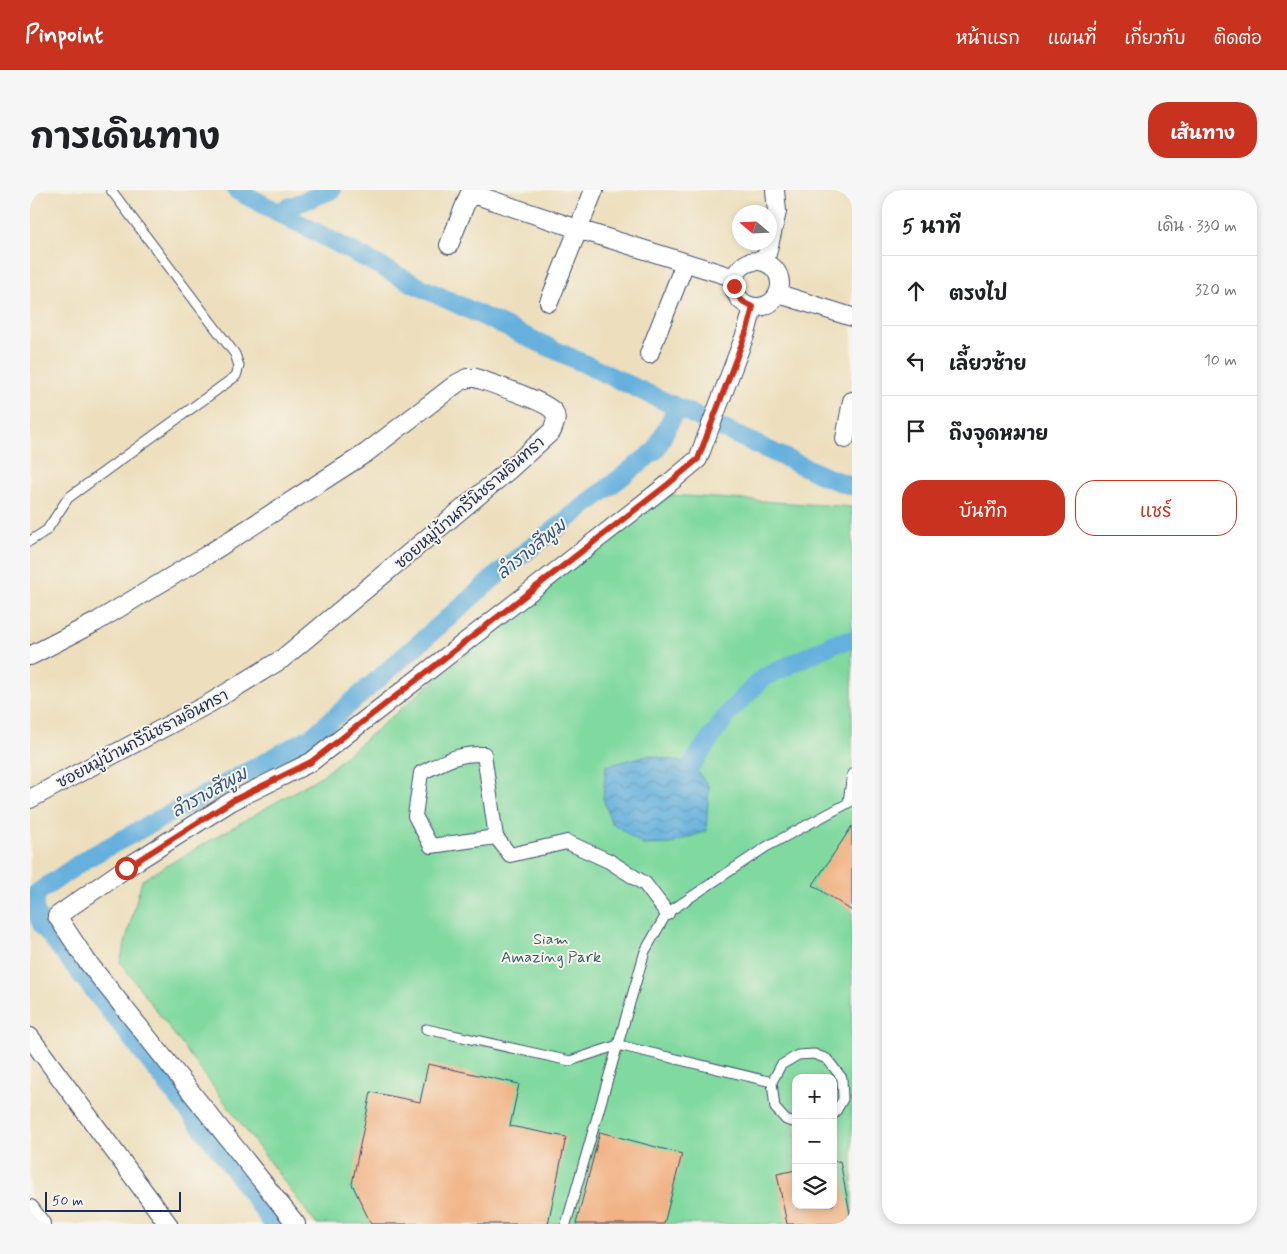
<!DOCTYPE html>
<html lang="th">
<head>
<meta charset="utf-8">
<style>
  :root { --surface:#fff; --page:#f6f6f6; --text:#202124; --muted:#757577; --line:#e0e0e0; --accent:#c8321e }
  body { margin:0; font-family:Mynerve,"Playpen Sans Thai",sans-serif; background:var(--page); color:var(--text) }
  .controls { position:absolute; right:15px; bottom:15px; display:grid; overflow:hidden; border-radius:10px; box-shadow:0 2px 8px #0003 }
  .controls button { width:45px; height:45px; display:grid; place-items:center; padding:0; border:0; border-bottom:1px solid var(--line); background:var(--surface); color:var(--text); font:25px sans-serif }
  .compass { position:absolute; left:702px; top:15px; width:45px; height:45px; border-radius:50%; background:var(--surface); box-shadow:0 2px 8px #0003; rotate:289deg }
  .scale { position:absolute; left:15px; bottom:12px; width:136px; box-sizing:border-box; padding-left:5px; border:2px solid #1b2f5e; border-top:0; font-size:14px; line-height:18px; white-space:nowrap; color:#1b2f5e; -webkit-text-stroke:4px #f7f3e8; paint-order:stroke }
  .stop { position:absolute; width:15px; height:15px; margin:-11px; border:4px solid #c8321e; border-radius:50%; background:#fff }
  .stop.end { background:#c8321e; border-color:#fff; box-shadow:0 1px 5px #0008 }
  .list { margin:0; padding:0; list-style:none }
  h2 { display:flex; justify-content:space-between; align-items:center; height:65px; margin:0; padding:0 20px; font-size:21px }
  h2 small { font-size:16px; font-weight:400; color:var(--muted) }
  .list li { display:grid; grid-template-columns:32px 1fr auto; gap:15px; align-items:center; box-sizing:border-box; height:70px; padding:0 20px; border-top:1px solid var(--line) }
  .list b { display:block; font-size:19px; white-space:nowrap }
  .list em { font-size:16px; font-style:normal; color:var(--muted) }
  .actions { display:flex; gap:10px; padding:15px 20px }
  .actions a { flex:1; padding:11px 0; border:1px solid var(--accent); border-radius:20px; text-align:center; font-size:18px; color:var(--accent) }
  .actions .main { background:var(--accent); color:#fff }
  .icon { flex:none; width:28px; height:28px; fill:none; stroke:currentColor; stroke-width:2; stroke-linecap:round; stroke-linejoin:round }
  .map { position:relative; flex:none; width:822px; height:1034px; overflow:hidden; border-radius:20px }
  header { display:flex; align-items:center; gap:30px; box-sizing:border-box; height:70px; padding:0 25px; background:var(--accent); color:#fff }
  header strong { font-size:24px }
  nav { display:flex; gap:28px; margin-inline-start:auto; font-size:18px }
  .intro { display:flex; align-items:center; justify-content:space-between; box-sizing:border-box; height:120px; padding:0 30px }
  h1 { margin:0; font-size:35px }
  .button { padding:12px 22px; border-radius:20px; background:var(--accent); color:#fff; font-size:18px; font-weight:700 }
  main { display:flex; gap:30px; padding:0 30px }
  aside { flex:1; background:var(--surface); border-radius:20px; box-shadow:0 2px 8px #0003 }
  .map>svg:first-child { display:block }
  .park { fill:#80d99f; stroke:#4e847e; fill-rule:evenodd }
  .water { fill:url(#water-waves); stroke:#40709e }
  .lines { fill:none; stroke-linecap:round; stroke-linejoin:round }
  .canal { stroke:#65b0dd; stroke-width:19 }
  .building { fill:#f1b385 }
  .service-casing { stroke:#3a496c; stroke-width:11 }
  .pedestrian-casing { stroke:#3a496c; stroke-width:16 }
  .minor-casing { stroke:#3a496c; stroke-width:20 }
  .service { stroke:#fff; stroke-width:9 }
  .pedestrian { stroke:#fff; stroke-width:14 }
  .minor { stroke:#fff; stroke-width:18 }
  .route { stroke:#c8321e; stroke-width:6 }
  .labels { text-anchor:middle; stroke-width:4; stroke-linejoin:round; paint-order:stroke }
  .street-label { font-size:16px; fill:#1b2f5e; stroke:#f7f3e8 }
  .park-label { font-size:16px; fill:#345a6e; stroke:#f7f3e8 }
  .water-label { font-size:18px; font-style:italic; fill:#315684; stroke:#f7f3e8 }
</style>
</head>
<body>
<header>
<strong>Pinpoint</strong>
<nav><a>หน้าแรก</a><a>แผนที่</a><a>เกี่ยวกับ</a><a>ติดต่อ</a></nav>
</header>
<div class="intro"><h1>การเดินทาง</h1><a class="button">เส้นทาง</a></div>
<main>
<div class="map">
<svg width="822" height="1034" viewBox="0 0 822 1034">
  <defs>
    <pattern id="water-waves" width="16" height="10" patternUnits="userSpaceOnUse" patternTransform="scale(1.25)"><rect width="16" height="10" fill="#65b0dd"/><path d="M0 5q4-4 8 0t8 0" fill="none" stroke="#5290b6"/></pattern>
  </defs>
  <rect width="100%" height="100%" fill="#f7f3e8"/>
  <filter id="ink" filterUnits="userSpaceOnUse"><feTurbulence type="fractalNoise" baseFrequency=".02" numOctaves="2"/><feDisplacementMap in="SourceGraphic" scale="10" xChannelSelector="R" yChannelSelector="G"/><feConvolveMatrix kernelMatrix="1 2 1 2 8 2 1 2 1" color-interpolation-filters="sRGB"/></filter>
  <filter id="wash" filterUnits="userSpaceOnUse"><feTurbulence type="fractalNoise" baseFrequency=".0096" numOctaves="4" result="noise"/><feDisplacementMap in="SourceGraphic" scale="20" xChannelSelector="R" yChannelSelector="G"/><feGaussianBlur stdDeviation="1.12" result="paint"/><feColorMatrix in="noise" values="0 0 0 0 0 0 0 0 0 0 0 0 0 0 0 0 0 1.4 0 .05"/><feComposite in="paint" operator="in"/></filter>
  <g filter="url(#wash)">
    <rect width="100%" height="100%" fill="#eddfbd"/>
    <path class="park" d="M 625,304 L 822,317 L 822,1034 L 286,1034 L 90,772 L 112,690 L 293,585 ZM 766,888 L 803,888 L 803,1015 L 766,1015 Z"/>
    <path class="water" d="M 619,565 L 662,574 L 679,597 L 676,641 L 641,654 L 613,655 L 581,632 L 573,608 L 576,576 Z"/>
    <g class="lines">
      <path class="canal" d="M 206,0 L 384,94 L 796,287 L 822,296
        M 247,22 L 302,0
        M 662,574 L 700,521 L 733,488 L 805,453 L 822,450
        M 243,1034 L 191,962 L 12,735 L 4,718 L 7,703 L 56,669 L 283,546 L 475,378 L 626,260 L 647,217"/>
    </g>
    <g id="blocks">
      <path class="building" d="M 822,636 L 822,721 L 783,695 Z
        M 398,874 L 489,894 L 480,936 L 536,947 L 518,1034 L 341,1034 L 322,994 L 341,902 L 390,912 Z
        M 570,942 L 652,964 L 634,1034 L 546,1034 Z
        M 810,971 L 822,1034 L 757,1034 L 747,984 L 766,980 L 766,1015 L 803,1015 L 803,972 Z"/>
    </g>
  </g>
  <g filter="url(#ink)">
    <use href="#blocks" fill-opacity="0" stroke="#3a496c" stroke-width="1"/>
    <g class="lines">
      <g class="service-casing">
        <path id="service" d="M 0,351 L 17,340 L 38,308 L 206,186 L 209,176 L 205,164 L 81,0
          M 818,612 L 822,584
          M 396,839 L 540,871 L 588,855 L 742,892
          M 766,933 L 756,930 L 745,918 L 742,892 L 751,875 L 768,865 L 784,864 L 797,869 L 812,888 L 813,909 L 805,923 L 803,925
          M 536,1034 L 615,761 L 637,723 L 736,657 L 822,611"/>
      </g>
      <g class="pedestrian-casing">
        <path id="pedestrian" d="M 466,647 L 401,656 L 385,626 L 391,583 C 414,572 427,563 454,564 L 466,647 L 480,665 L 537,652 L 579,671 L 615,694 L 637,723"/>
      </g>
      <g class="minor-casing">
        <path id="minor" d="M 440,3 L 548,39 L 705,88
          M 419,55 L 441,0
          M704 94a23 23 0 1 1 46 0a23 23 0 1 1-46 0Z
          M 735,72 L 747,22 L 745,0
          M 749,104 L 822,127
          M 519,112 L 564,0
          M 619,164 L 655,73
          M 815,249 L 822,211
          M 0,466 L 66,432 L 177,365 L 336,263 L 426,194 L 437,188 L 446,188 C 460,193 518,212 524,222 C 528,229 524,235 522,241 L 479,280 L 252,469 L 180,513 L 0,609
          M 0,847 L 138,1034
          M 0,1019 L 11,1034
          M 266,1034 L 56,770 L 27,726 L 96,678 L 202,611 L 281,572 L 637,295 L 668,269 L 717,140 L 723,117"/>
      </g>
      <use href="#service" class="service"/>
      <use href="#pedestrian" class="pedestrian"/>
      <use href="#minor" class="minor"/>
    </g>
  </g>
  <g class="lines" filter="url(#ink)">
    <path class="route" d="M 96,678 L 202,611 L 281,572 L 637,295 L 668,269 L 717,140 L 723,117 C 712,113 707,107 704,96"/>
  </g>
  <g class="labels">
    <g class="street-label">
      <text transform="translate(439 312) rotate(-41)" y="6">ซอยหมู่บ้านกรีนิชรามอินทรา</text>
      <text transform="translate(112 548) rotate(-28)" y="6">ซอยหมู่บ้านกรีนิชรามอินทรา</text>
    </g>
    <g class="park-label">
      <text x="521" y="754">Siam<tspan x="521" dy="18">Amazing Park</tspan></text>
    </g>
    <g class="water-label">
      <text transform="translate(501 359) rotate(-39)" y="6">ลำรางสีพูม</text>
      <text transform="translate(179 602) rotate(-29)" y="6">ลำรางสีพูม</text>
    </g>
  </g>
</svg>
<div class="controls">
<button>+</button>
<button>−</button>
<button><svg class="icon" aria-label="layers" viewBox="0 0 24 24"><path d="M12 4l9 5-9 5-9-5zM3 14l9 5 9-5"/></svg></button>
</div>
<svg class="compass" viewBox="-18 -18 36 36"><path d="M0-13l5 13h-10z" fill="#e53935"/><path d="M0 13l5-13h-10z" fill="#757577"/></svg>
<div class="scale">50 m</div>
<div class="stop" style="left:96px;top:678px"></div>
<div class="stop end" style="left:704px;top:96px"></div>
</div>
<aside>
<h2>5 นาที<small>เดิน · 330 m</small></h2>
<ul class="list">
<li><svg class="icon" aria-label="ahead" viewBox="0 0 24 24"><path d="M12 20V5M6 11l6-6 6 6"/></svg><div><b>ตรงไป</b></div><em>320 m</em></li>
<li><svg class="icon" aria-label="left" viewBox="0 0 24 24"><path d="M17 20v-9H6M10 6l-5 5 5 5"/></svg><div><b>เลี้ยวซ้าย</b></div><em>10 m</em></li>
<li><svg class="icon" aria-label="arrive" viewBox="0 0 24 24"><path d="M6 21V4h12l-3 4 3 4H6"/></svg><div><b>ถึงจุดหมาย</b></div></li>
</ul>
<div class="actions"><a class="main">บันทึก</a><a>แชร์</a></div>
</aside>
</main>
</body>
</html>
